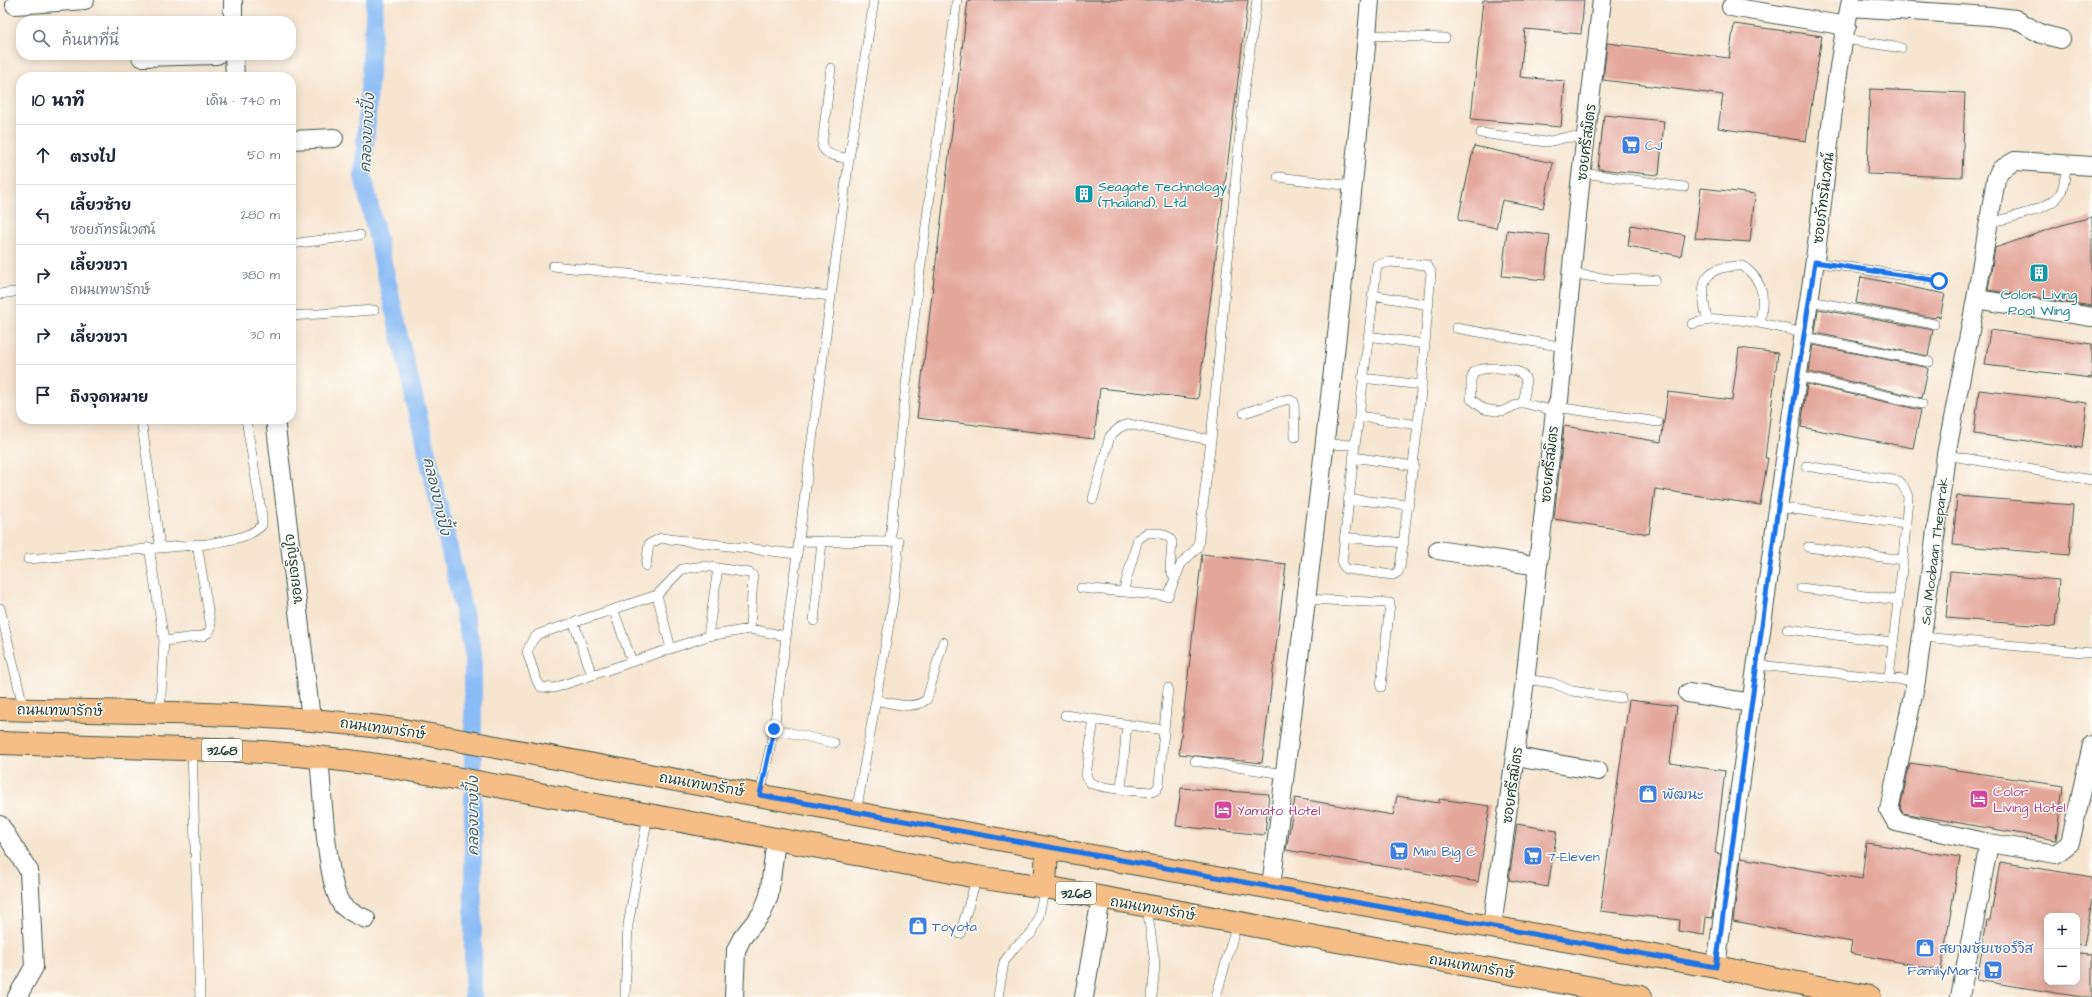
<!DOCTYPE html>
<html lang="th">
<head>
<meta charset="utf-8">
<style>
  :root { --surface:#fff; --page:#f2f2f3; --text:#1f2937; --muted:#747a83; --line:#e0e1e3 }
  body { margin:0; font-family:"Architects Daughter","Playpen Sans Thai",sans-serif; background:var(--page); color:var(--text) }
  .controls { position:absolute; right:12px; bottom:12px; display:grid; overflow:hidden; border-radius:8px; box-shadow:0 2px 10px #0003 }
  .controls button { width:36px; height:36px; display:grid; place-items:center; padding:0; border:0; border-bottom:1px solid var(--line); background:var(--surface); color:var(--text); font:20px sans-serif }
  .stop { position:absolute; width:12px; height:12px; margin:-9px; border:3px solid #1a73e8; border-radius:50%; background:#fff }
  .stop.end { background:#1a73e8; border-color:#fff; box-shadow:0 1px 4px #0008 }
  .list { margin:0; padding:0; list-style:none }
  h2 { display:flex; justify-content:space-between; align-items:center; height:52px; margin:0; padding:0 16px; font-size:17px }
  h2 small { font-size:13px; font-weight:400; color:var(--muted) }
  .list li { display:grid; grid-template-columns:26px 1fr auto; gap:12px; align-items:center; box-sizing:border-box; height:60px; padding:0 16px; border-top:1px solid var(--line) }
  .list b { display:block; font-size:15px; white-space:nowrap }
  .list p { margin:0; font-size:13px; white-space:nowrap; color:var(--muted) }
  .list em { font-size:13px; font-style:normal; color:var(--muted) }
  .icon { flex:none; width:22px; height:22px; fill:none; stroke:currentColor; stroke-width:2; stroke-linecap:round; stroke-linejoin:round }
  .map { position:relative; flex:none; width:2092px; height:997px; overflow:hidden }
  .search { position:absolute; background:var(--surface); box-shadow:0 2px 10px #0003; left:16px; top:16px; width:280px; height:44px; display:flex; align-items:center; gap:10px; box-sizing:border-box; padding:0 14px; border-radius:16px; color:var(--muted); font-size:15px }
  .panel { position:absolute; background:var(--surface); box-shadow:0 2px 10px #0003; left:16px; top:72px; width:280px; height:352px; border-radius:16px }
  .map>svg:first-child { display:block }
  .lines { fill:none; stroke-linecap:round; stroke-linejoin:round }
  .canal { stroke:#89bbf6; stroke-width:18 }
  .building { fill:#e4a79b }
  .service-casing { stroke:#3f564b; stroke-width:10 }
  .minor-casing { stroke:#3f564b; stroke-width:20 }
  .primary-casing { stroke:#3f564b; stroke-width:24 }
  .service { stroke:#fff; stroke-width:9 }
  .minor { stroke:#fff; stroke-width:18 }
  .primary { stroke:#f5be86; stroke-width:22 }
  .route { stroke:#1a73e8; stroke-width:5 }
  .labels { text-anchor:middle; stroke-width:3; stroke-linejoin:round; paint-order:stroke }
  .shield { fill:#fdfcf7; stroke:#62766e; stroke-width:1 }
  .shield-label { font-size:13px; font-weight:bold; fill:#1f3d34 }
  .street-label { font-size:14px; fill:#1f3d34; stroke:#fdfcf7 }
  .shop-label { font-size:14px; fill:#366cbe; stroke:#fdfcf7; text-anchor:start }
  .culture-label { font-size:14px; fill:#0d838f; stroke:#fdfcf7; text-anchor:start }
  .hotel-label { font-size:14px; fill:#b23c85; stroke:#fdfcf7; text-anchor:start }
  .water-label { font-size:15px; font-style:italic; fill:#3a5c64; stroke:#fdfcf7 }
</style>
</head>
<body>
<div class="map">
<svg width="2092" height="997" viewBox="0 0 2092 997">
  <rect width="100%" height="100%" fill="#fdfcf7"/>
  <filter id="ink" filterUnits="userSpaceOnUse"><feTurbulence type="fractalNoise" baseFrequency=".025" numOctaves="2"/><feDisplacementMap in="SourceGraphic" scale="8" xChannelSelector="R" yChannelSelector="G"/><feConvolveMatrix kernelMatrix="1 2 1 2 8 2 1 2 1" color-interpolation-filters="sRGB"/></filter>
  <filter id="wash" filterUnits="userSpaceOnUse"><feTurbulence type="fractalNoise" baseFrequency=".012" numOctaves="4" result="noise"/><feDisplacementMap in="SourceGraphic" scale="16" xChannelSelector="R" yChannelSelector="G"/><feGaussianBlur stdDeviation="0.9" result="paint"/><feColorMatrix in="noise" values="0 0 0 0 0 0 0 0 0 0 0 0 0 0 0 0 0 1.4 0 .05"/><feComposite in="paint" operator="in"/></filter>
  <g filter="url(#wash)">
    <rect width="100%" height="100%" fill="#f6e5cf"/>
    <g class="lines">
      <path class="canal" d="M 375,0 L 363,176 L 473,652 L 473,997"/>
    </g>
    <g id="blocks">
      <path class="building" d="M 968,0 L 1248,0 L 1198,399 L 1100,388 L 1094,439 L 917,418 Z
        M 1483,0 L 1584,0 L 1581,34 L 1525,29 L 1520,77 L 1565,81 L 1561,127 L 1471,119 Z
        M 1734,24 L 1822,36 L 1806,141 L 1718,128 L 1723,95 L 1603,80 L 1607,43 L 1729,58 Z
        M 1870,89 L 1965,93 L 1962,177 L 1867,174 Z
        M 1604,115 L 1664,121 L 1659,175 L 1598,169 Z
        M 1474,146 L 1553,163 L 1543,208 L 1502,200 L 1496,228 L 1458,220 Z
        M 1701,188 L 1755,194 L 1750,242 L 1695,238 Z
        M 2092,217 L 2092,306 L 1988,290 L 1995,248 L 2062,225 Z
        M 1631,225 L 1685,235 L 1681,256 L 1628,246 Z
        M 1507,230 L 1550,235 L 1545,280 L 1502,276 Z
        M 1861,277 L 1945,294 L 1940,317 L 1936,316 L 1935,318 L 1856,303 Z
        M 1818,309 L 1933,330 L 1928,356 L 1815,333 Z
        M 1990,330 L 2092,344 L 2092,378 L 1985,365 Z
        M 1813,345 L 1925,367 L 1928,369 L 1922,398 L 1809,372 Z
        M 1739,348 L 1778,353 L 1765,458 L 1768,458 L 1760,505 L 1655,489 L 1649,534 L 1554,519 L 1564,426 L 1661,442 L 1668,392 L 1732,400 Z
        M 1807,384 L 1921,410 L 1913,448 L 1801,427 Z
        M 1979,390 L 2087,403 L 2082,448 L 1974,434 Z
        M 1957,496 L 2073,505 L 2069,555 L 1953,545 Z
        M 1202,554 L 1286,564 L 1262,763 L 1179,754 Z
        M 1950,571 L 2059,580 L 2055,627 L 1946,618 Z
        M 1629,700 L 1677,706 L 1670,763 L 1725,771 L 1715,853 L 1721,854 L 1712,918 L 1706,917 L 1704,935 L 1679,931 L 1680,920 L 1600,911 Z
        M 1910,763 L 2063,786 L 2056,840 L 1903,813 L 1900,808 Z
        M 1181,788 L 1269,794 L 1265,835 L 1176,826 Z
        M 1397,796 L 1439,803 L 1439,799 L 1490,806 L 1478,882 L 1286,850 L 1295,798 L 1393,815 Z
        M 1517,824 L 1557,831 L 1548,887 L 1509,880 Z
        M 1866,843 L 1960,857 L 1941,970 L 1850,953 L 1852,942 L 1733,921 L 1741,858 L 1862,879 Z
        M 2000,862 L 2092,877 L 2092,901 L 2084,946 L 2077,945 L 2077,916 L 2047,916 L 2047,982 L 2077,982 L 2077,954 L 2092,955 L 2092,997 L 2081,997 L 1977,980 L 1987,920 L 1990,920 Z"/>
    </g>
  </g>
  <g filter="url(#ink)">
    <use href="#blocks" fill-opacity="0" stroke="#3f564b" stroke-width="1"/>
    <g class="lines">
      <g class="service-casing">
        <path id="service" d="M 1367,35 L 1445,38
          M 1845,39 L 1901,48
          M 831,68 L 822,146 C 827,157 839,156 849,159
          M 1481,133 L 1546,142 L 1568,137 L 1586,139
          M 1583,173 L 1684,187
          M 1278,177 L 1352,186
          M 1989,223 C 2007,218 2050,210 2060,194 C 2065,186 2065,173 2067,164
          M 291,244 L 360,235
          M 1815,262 L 1939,281
          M 553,266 L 831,296
          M 1573,274 L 1610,279 L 1655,280
          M 0,294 L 21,291
          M 1372,295 L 1429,305
          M 1810,301 L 1934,324
          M 291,316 L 374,310
          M 1707,319 C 1699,283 1701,265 1743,266 C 1766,283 1764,298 1760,323
          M 1692,324 C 1728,312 1768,325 1804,333
          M 1456,328 L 1564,347
          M 1368,336 L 1425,344
          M 1803,337 L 1929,362
          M 1797,376 L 1922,404
          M 1362,378 L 1422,385
          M 1523,403 C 1524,396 1528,385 1525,378 C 1520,366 1484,366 1474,372 L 1471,380 L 1471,399 L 1484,409 L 1496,411 L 1503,411 L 1521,403 L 1523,403 L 1555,411
          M 1556,407 L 1658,422
          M 1244,413 L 1288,399 L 1294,402 L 1295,437
          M 1359,416 L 1377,265 L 1390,262 L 1427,265 L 1431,272 L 1418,425
          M 141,419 L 160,547
          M 1324,444 L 1355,445 L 1359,416 L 1418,425 L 1400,567 L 1398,572 L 1393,575 L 1346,569 L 1342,563 L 1355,445
          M 1946,455 L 2092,480
          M 1353,457 L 1414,466
          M 1806,466 L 1899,481 C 1904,486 1906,490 1908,497 L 1903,560 L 1889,677
          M 1093,499 L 1110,436 L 1119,428 L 1128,424 L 1211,440
          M 1348,499 L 1409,505
          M 1778,507 L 1905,524
          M 1344,537 L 1404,543
          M 798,541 L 899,542 L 893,602 L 856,813
          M 890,541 C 906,360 932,180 957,0
          M 149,547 L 164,641 L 160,712
          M 1808,547 L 1903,560
          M 28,559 L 207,544 C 225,540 249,539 262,525 L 262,516 L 246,419
          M 646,566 L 649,544 L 661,538 L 796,554
          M 1081,588 L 1168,596 L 1181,564 L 1198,547 L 1211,440 L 1244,91 L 1257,0
          M 1801,588 L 1898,600
          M 1123,592 L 1138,539 L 1147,533 L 1160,533 L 1169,537 L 1172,542 L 1170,569 L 1175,579
          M 657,595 L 671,649
          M 1306,599 L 1390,603 L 1381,687
          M 0,608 L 24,710
          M 614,611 L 632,662
          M 814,621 L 822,541
          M 574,623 L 592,675
          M 750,629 L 753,576 L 750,573 L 704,566 L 682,569 L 657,595 L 539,634 L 533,639 L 527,652 L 537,681 L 541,687 L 554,688 L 708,636 L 750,629 L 786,636
          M 1787,629 L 1892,642
          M 708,636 L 718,568
          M 1923,637 L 2092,653
          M 164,641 L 203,636 L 209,632 L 211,627 L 197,544
          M 1757,665 L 1916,681
          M 1525,679 L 1553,683 L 1572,691 L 1621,698
          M 876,700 C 892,703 914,711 927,699 L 943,642
          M 1065,715 L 1164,730 L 1168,688
          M 1094,719 L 1086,775 C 1087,778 1088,781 1091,783 C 1102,789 1138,791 1152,792 L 1156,790 L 1159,785 L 1164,730
          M 774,729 L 834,743
          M 192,749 L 200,997
          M 1195,761 L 1285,774
          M 1121,789 L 1127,724
          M 760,795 L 774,729 L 849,159 L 874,0
          M 1147,907 L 1155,964 L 1152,997
          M 960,934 L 977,877
          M 625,997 L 628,925 L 648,815
          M 998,997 L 1004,962 L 1014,948 L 1032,933 L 1038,920 L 1045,887
          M 1216,997 L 1237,923"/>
      </g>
      <g class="minor-casing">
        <path id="minor" d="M 233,0 L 233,21
          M 15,5 L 85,0
          M 1731,7 L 1847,26
          M 1850,7 L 1989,16 L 2015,19 L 2041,34 L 2061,39
          M 234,55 L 235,77
          M 141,57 L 217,55
          M 291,140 L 334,138
          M 1976,299 L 1996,179 L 2000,170 L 2015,161 L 2092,166
          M 2092,317 L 1976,299 L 1946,455 L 1916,681 L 1889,810 L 1896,822 L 1989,843 L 2056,854 L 2070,843 L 2092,745
          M 275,419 L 311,719
          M 1438,550 L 1538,566
          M 1688,693 L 1752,703
          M 319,757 C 322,786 326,885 342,905 C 348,912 358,915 366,919
          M 1516,757 L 1598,771
          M 0,825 L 29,871 L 34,967 L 17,997
          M 1271,887 C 1307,592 1345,297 1370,0
          M 1492,927 L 1526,673 L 1555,411 L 1559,400 L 1580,185 L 1602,0
          M 1716,967 C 1746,745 1774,523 1809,301 C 1825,201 1830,99 1851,0
          M 734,997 L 736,950 L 742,938 L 762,913 L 769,896 L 776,839
          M 1084,997 L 1101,898
          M 1960,997 L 1989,843"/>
      </g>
      <g class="primary-casing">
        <path id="primary" d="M 0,709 C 135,713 269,711 403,730 L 1047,848 L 1716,967 L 1870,997
          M 0,743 L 244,751 C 361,757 476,782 591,804 C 720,829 849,853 977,877 L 1045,887 L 1641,997
          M 1045,887 L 1047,848"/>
      </g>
      <use href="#service" class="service"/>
      <use href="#minor" class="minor"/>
      <use href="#primary" class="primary"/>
    </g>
  </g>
  <g class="lines" filter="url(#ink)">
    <path class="route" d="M 774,729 L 760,795 L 1716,967 L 1778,507 L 1815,262 L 1939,281"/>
  </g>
  <defs>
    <g id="supermarket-square" transform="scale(1)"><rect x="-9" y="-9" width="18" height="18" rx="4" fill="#3f7fe0" stroke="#fdfcf7"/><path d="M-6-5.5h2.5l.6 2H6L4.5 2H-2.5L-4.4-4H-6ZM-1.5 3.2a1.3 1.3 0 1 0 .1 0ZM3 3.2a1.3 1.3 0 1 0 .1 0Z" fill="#fff"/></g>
    <g id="building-square" transform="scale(1)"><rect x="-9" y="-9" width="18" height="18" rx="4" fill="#0f9aa8" stroke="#fdfcf7"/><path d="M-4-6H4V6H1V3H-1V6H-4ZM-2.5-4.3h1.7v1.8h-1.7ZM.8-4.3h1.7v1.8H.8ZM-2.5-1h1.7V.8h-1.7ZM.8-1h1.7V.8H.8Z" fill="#fff"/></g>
    <g id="shop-square" transform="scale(1)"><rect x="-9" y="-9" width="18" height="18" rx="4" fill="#3f7fe0" stroke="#fdfcf7"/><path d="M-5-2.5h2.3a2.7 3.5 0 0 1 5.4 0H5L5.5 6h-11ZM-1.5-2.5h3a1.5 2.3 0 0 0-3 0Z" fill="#fff"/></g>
    <g id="hotel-square" transform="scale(1)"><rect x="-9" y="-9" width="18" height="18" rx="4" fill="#d1479c" stroke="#fdfcf7"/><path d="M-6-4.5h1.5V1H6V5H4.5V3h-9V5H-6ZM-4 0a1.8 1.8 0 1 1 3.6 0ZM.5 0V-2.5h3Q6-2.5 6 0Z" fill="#fff"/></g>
  </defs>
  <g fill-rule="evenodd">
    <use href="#supermarket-square" x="1631" y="145"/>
    <use href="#building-square" x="1084" y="194"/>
    <use href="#building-square" x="2039" y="273"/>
    <use href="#shop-square" x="1648" y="794"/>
    <use href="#hotel-square" x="1979" y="799"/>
    <use href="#hotel-square" x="1223" y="810"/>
    <use href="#supermarket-square" x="1399" y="851"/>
    <use href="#supermarket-square" x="1533" y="856"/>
    <use href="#shop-square" x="918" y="926"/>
    <use href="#shop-square" x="1925" y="948"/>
    <use href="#supermarket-square" x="1993" y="970"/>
  </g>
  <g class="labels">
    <g class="shield">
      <rect x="202" y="739" width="40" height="22" rx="3"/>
      <rect x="1056" y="882" width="40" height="22" rx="3"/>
    </g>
    <g class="shield-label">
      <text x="222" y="755">3268</text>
      <text x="1076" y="898">3268</text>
    </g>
    <g class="street-label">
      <text transform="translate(1586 142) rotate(-83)" y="5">ซอยศรีสมิตร</text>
      <text transform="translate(1823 198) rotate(-83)" y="5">ซอยภัทรนิเวศน์</text>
      <text transform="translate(1549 464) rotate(-84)" y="5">ซอยศรีสมิตร</text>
      <text transform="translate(1934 551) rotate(-83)" y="5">Soi Moobaan Theparak</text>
      <text transform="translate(293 569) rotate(-97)" y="5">ซอยเจริญใจ</text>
      <text transform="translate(60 710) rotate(1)" y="5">ถนนเทพารักษ์</text>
      <text transform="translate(383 728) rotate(8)" y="5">ถนนเทพารักษ์</text>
      <text transform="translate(702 784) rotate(10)" y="5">ถนนเทพารักษ์</text>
      <text transform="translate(1512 785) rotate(-82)" y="5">ซอยศรีสมิตร</text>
      <text transform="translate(1153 908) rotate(10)" y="5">ถนนเทพารักษ์</text>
      <text transform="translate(1472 966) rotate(10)" y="5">ถนนเทพารักษ์</text>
    </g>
    <g class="shop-label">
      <text x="1645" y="150">CJ</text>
      <text x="1662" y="799">พัฒนะ</text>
      <text x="1413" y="856">Mini Big C</text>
      <text x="1547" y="861">7-Eleven</text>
      <text x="932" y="931">Toyota</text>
      <text x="1939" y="953">สยามชัยเซอร์วิส</text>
      <text x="1979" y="975" text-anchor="end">FamilyMart</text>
    </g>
    <g class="culture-label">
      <text x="1098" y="191">Seagate Technology<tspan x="1098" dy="16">(Thailand), Ltd.</tspan></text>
      <text x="2039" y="299" text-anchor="middle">Color Living<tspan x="2039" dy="16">Pool Wing</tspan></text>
    </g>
    <g class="hotel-label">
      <text x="1993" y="796">Color<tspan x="1993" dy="16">Living Hotel</tspan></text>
      <text x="1237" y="815">Yamato Hotel</text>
    </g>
    <g class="water-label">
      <text transform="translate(367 133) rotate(-87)" y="5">คลองบางปิ้ง</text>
      <text transform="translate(437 496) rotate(77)" y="5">คลองบางปิ้ง</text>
      <text transform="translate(473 816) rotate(-90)" y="5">คลองบางปิ้ง</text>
    </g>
  </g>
</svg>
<div class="controls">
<button>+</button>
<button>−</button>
</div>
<div class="stop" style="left:1939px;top:281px"></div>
<div class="stop end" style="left:774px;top:729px"></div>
<div class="search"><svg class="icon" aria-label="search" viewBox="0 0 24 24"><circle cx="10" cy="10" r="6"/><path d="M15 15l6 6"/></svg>ค้นหาที่นี่</div>
<section class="panel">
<h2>10 นาที<small>เดิน · 740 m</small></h2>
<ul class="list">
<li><svg class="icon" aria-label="ahead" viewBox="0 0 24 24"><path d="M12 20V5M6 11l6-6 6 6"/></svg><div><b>ตรงไป</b></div><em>50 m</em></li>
<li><svg class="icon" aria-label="left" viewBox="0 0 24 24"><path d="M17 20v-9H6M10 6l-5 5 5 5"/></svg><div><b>เลี้ยวซ้าย</b><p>ซอยภัทรนิเวศน์</p></div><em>280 m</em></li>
<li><svg class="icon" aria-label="right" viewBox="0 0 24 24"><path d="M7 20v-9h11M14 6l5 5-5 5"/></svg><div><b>เลี้ยวขวา</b><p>ถนนเทพารักษ์</p></div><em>380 m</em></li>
<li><svg class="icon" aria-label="right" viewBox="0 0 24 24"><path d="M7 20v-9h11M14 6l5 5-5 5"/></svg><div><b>เลี้ยวขวา</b></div><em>30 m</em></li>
<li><svg class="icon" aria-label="arrive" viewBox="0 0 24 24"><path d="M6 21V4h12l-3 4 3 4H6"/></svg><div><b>ถึงจุดหมาย</b></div></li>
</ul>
</section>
</div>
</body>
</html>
